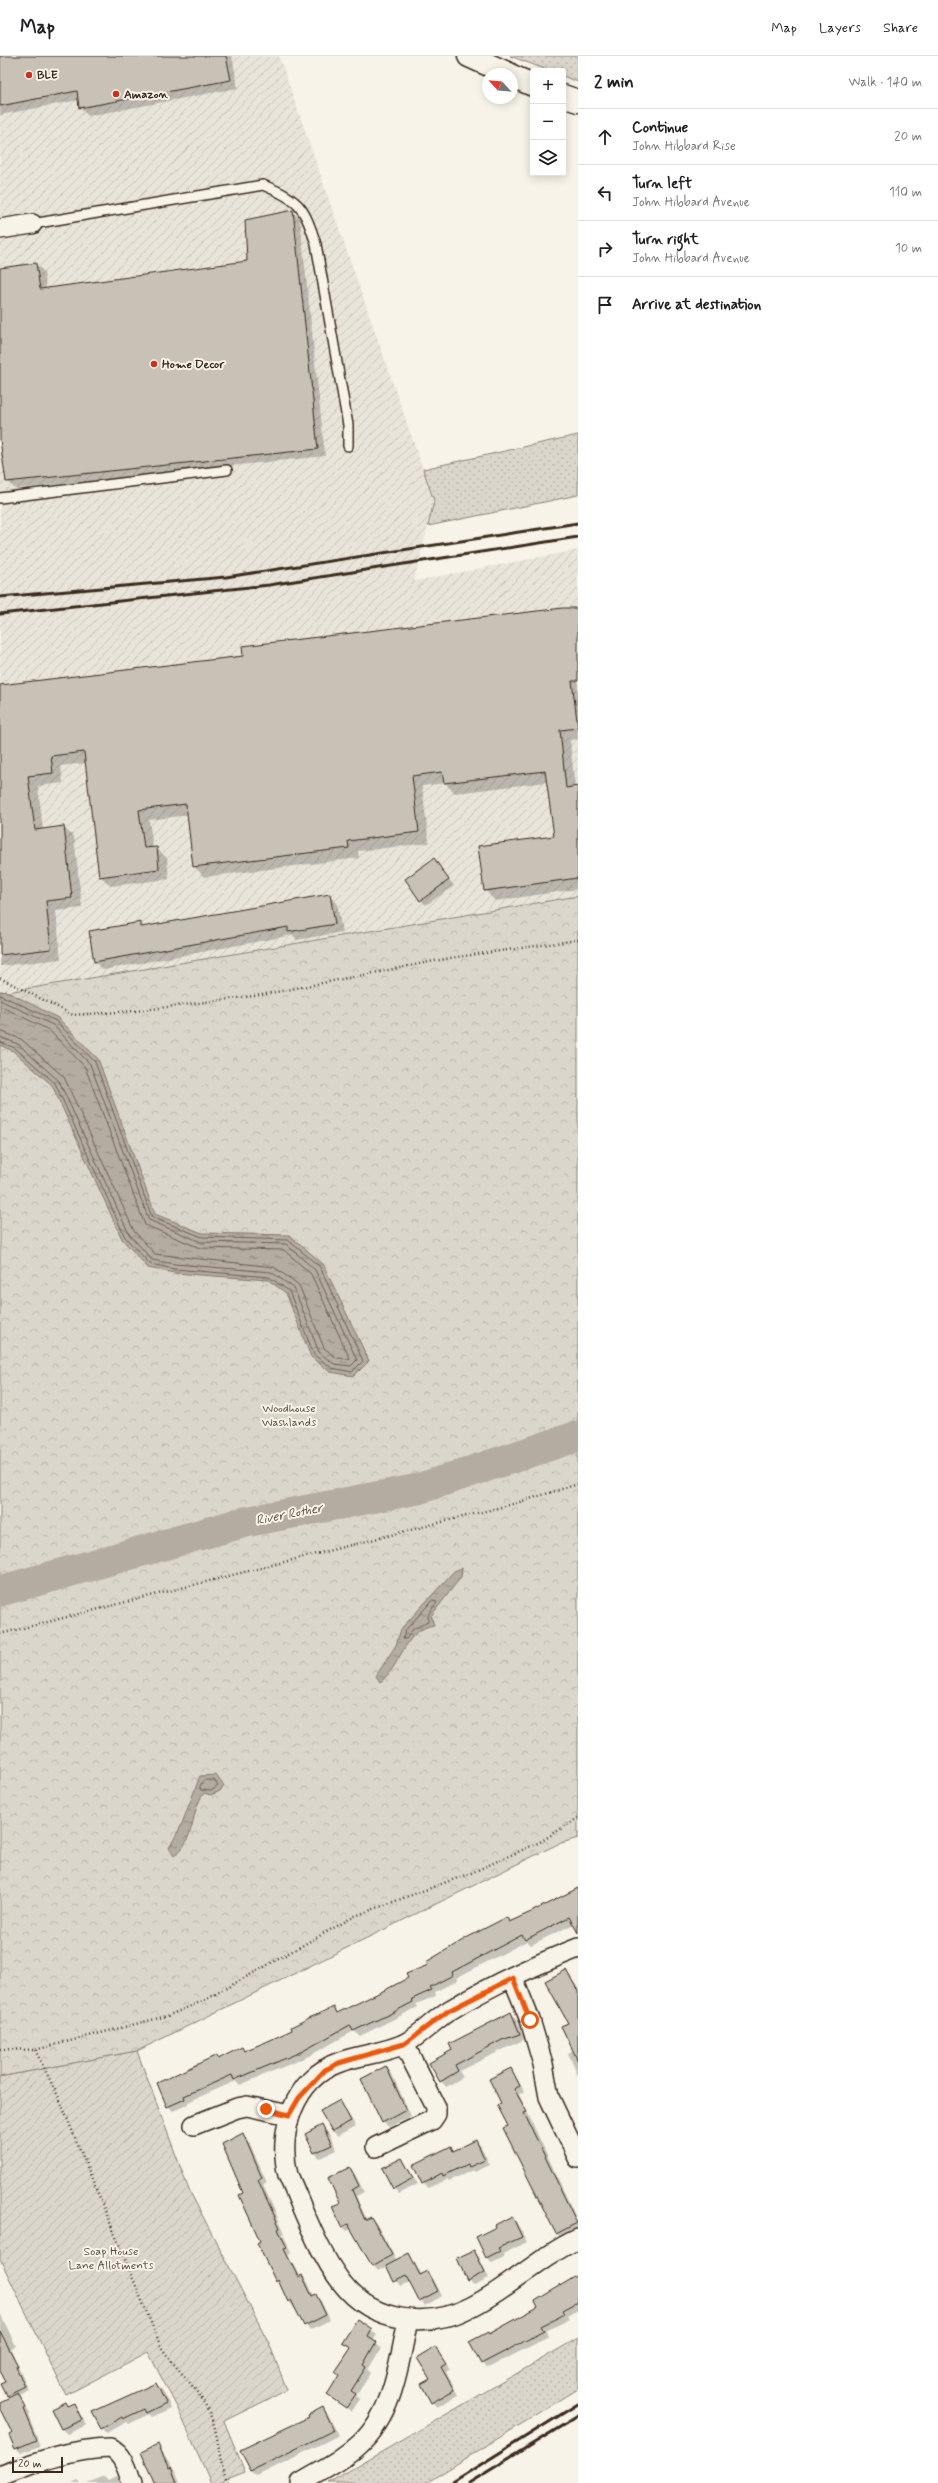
<!DOCTYPE html>
<html lang="en">
<head>
<meta charset="utf-8">
<style>
  :root { --surface:#fff; --page:#f6f6f6; --text:#202124; --muted:#757577; --line:#e0e0e0 }
  body { margin:0; font-family:Mynerve,sans-serif; background:var(--page); color:var(--text) }
  .controls { position:absolute; right:12px; top:12px; display:grid; overflow:hidden; border-radius:4px; box-shadow:0 2px 10px #0003 }
  .controls button { width:36px; height:36px; display:grid; place-items:center; padding:0; border:0; border-bottom:1px solid var(--line); background:var(--surface); color:var(--text); font:20px sans-serif }
  .compass { position:absolute; left:482px; top:12px; width:36px; height:36px; border-radius:50%; background:var(--surface); box-shadow:0 2px 10px #0003; rotate:296deg }
  .scale { position:absolute; left:12px; bottom:10px; width:51px; box-sizing:border-box; padding-left:4px; border:2px solid #3b2a1e; border-top:0; font-size:11px; line-height:14px; white-space:nowrap; color:#3b2a1e; -webkit-text-stroke:3px #f7f3e8; paint-order:stroke }
  .stop { position:absolute; width:12px; height:12px; margin:-9px; border:3px solid #ea580c; border-radius:50%; background:#fff }
  .stop.end { background:#ea580c; border-color:#fff; box-shadow:0 1px 4px #0008 }
  .list { margin:0; padding:0; list-style:none }
  h2 { display:flex; justify-content:space-between; align-items:center; height:52px; margin:0; padding:0 16px; font-size:17px }
  h2 small { font-size:13px; font-weight:400; color:var(--muted) }
  .list li { display:grid; grid-template-columns:26px 1fr auto; gap:12px; align-items:center; box-sizing:border-box; height:56px; padding:0 16px; border-top:1px solid var(--line) }
  .list b { display:block; font-size:15px; white-space:nowrap }
  .list p { margin:0; font-size:13px; white-space:nowrap; color:var(--muted) }
  .list em { font-size:13px; font-style:normal; color:var(--muted) }
  .icon { flex:none; width:22px; height:22px; fill:none; stroke:currentColor; stroke-width:2; stroke-linecap:round; stroke-linejoin:round }
  .map { position:relative; flex:none; width:578px; height:2427px; overflow:hidden }
  header { display:flex; align-items:center; gap:24px; box-sizing:border-box; height:56px; padding:0 20px; background:var(--surface); border-bottom:1px solid var(--line) }
  header strong { font-size:19px }
  nav { display:flex; gap:22px; margin-inline-start:auto; font-size:14px }
  main { display:flex }
  aside { flex:1; background:var(--surface) }
  .map>svg:first-child { display:block }
  .industrial { fill:url(#industrial-furrows) }
  .grass { fill:url(#grass-dots); stroke:#8b8074 }
  .park { fill:url(#park-crowns); stroke:#8b8074 }
  .garden { fill:url(#garden-furrows); stroke:#8b8074 }
  .water { fill:url(#water-ripples); stroke:#84786c }
  .shadow { fill:#0003 }
  .lines { fill:none; stroke-linecap:round; stroke-linejoin:round }
  .shore { stroke:#6b5e52; stroke-width:1 }
  .river { stroke:#b4aca0; stroke-width:31 }
  .building { fill:#c8c1b6; stroke:#3b2a1e }
  .service-casing { stroke:#3b2a1e; stroke-width:12 }
  .minor-casing { stroke:#3b2a1e; stroke-width:22 }
  .secondary-casing { stroke:#3b2a1e; stroke-width:25 }
  .path { stroke:#3b2a1e; stroke-width:2.5; stroke-dasharray:1 3; stroke-linecap:butt }
  .service { stroke:#f7f3e8; stroke-width:9 }
  .minor { stroke:#f7f3e8; stroke-width:19 }
  .secondary { stroke:#f7f3e8; stroke-width:22 }
  .rail { stroke:#3b2a1e; stroke-width:3 }
  .route { stroke:#ea580c; stroke-width:5 }
  .poi-dot { fill:#c8321e; stroke:#f7f3e8; stroke-width:1.5 }
  .labels { text-anchor:middle; stroke-width:4; stroke-linejoin:round; paint-order:stroke }
  .poi-label { font-size:12px; font-weight:bold; fill:#3b2a1e; stroke:#f7f3e8; text-anchor:start }
  .park-label { font-size:12px; fill:#5b4c41; stroke:#f7f3e8 }
  .water-label { font-size:13px; font-style:italic; fill:#5f5145; stroke:#f7f3e8 }
</style>
</head>
<body>
<header>
<strong>Map</strong>
<nav><a>Map</a><a>Layers</a><a>Share</a></nav>
</header>
<main>
<div class="map">
<svg width="578" height="2427" viewBox="0 0 578 2427">
  <defs>
    <pattern id="industrial-furrows" width="10" height="10" patternUnits="userSpaceOnUse"><rect width="10" height="10" fill="#e9e4d9"/><path d="M-1 1l2-2M0 10L10 0M9 11l2-2" fill="none" stroke="#c9c4ba"/></pattern>
    <pattern id="grass-dots" width="8" height="8" patternUnits="userSpaceOnUse"><rect width="8" height="8" fill="#dbd6cb"/><path d="M2 2h.1M6 6h.1" fill="none" stroke="#bdb8ae" stroke-width="1.8" stroke-linecap="round"/></pattern>
    <pattern id="park-crowns" width="20" height="18" patternUnits="userSpaceOnUse"><rect width="20" height="18" fill="#dbd6cb"/><path d="M2 6a3 3 0 1 1 6 0M12 15a3 3 0 1 1 6 0" fill="none" stroke="#bdb8ae"/></pattern>
    <pattern id="garden-furrows" width="10" height="10" patternUnits="userSpaceOnUse"><rect width="10" height="10" fill="#dbd6cb"/><path d="M-1 1l2-2M0 10L10 0M9 11l2-2" fill="none" stroke="#bdb8ae"/></pattern>
    <pattern id="water-ripples" width="26" height="14" patternUnits="userSpaceOnUse"><rect width="26" height="14" fill="#b4aca0"/><path d="M2 4q2-2 4 0t4 0M15 11q2-2 4 0t4 0" fill="none" stroke="#948c82"/></pattern>
  </defs>
  <rect width="100%" height="100%" fill="#f7f3e8"/>
  <filter id="ink" filterUnits="userSpaceOnUse"><feTurbulence type="fractalNoise" baseFrequency=".025" numOctaves="2"/><feDisplacementMap in="SourceGraphic" scale="8" xChannelSelector="R" yChannelSelector="G"/><feConvolveMatrix kernelMatrix="1 2 1 2 8 2 1 2 1" color-interpolation-filters="sRGB"/></filter>
  <g filter="url(#ink)">
    <path class="industrial" d="M 0,0 L 279,0 L 434,445 L 414,525 L 578,494 L 578,840 L 8,936 L 0,935 Z"/>
    <path class="grass" d="M 510,0 L 578,0 L 578,26 L 563,20 L 563,15 L 550,15 Z
      M 578,379 L 578,439 L 428,470 L 434,445 L 423,413 Z
      M 578,2282 L 578,2333 L 426,2427 L 328,2427 Z"/>
    <path class="park" d="M 578,840 L 578,1782 L 558,1788 L 137,1995 L 0,2021 L 0,935 L 8,936 Z"/>
    <path class="garden" d="M 137,1995 L 189,2134 L 269,2287 L 287,2334 L 224,2365 L 245,2416 L 217,2427 L 211,2427 L 178,2353 L 148,2296 L 66,2339 L 0,2203 L 0,2021 Z"/>
    <path class="water" d="M 0,935 L 8,936 L 58,962 L 98,1003 L 155,1158 L 202,1177 L 289,1179 L 323,1208 L 369,1305 L 354,1320 L 330,1316 L 311,1301 L 286,1237 L 268,1224 L 174,1217 L 148,1212 L 122,1183 L 52,1029 L 13,995 L 0,989 Z
      M 462,1512 L 461,1521 L 431,1560 L 434,1569 C 403,1574 402,1610 380,1626 L 376,1620 L 396,1589 L 401,1573 L 454,1515 Z
      M 216,1719 L 224,1730 L 220,1735 L 211,1739 L 204,1737 C 190,1755 196,1784 174,1800 L 169,1792 L 181,1770 L 200,1720 Z"/>
    <path class="shadow" d="M 0,0 L 232,0 L 238,32 L 88,60 L 80,52 L 79,44 L 0,59 Z
      M 292,155 L 300,163 L 325,400 L 15,433 L 7,425 L 0,377 L 0,213 L 36,208 L 44,216 L 46,233 L 248,206 Z
      M 578,551 L 578,683 L 570,684 L 575,732 L 578,731 L 578,833 L 495,845 L 485,834 L 555,780 L 547,726 L 455,737 L 445,727 L 422,730 L 429,787 L 358,795 L 359,802 L 204,821 L 194,810 L 188,759 L 149,764 L 153,792 L 156,792 L 167,802 L 169,823 L 111,830 L 100,820 L 86,707 L 61,710 L 63,727 L 38,730 L 43,774 L 63,771 L 74,781 L 82,852 L 56,855 L 61,903 L 0,910 L 0,630 L 244,601 Z
      M 434,804 L 454,830 L 426,849 L 421,844 Z
      M 329,839 L 337,847 L 342,876 L 297,884 L 293,879 L 103,914 L 95,906 L 90,876 L 140,867 L 144,872 Z
      M 578,1833 L 578,1866 L 531,1889 L 527,1885 L 456,1922 L 458,1924 L 435,1936 L 436,1940 L 416,1948 L 418,1951 L 360,1980 L 354,1975 L 309,2000 L 240,2029 L 236,2025 L 188,2046 L 189,2048 L 173,2055 L 168,2050 L 216,2000 L 219,2003 L 242,1992 L 246,1996 L 294,1975 L 334,1952 L 338,1957 L 409,1923 L 506,1863 L 510,1866 Z
      M 566,1915 L 578,1932 L 578,2020 L 568,1997 L 574,1994 Z
      M 511,1957 L 516,1962 L 525,1983 L 459,2015 L 463,2021 L 446,2031 L 441,2025 L 453,1994 Z
      M 386,2011 L 391,2016 L 411,2060 L 389,2071 L 383,2066 Z
      M 511,2013 L 525,2036 L 519,2038 L 578,2166 L 578,2175 L 562,2183 L 557,2178 L 505,2072 L 509,2070 Z
      M 340,2046 L 356,2070 L 338,2080 L 332,2075 Z
      M 322,2071 L 328,2076 L 337,2094 L 320,2102 L 315,2097 L 306,2079 Z
      M 243,2078 L 248,2084 L 267,2127 L 263,2129 L 285,2177 L 283,2178 L 292,2197 L 288,2199 L 300,2221 L 302,2220 L 307,2225 L 314,2240 L 321,2245 L 330,2264 L 310,2274 L 289,2245 L 282,2230 L 276,2225 L 261,2186 L 245,2137 Z
      M 475,2085 L 481,2090 L 490,2109 L 475,2116 L 473,2114 L 449,2125 L 447,2123 L 428,2132 L 423,2127 L 451,2091 L 455,2095 Z
      M 402,2103 L 418,2128 L 399,2138 L 394,2132 Z
      M 350,2113 L 355,2118 L 364,2136 L 356,2140 L 367,2164 L 371,2162 L 376,2167 L 397,2205 L 409,2199 L 422,2219 L 428,2217 L 433,2222 L 442,2240 L 425,2250 L 410,2226 L 400,2230 L 387,2210 L 378,2215 L 373,2209 L 353,2173 L 347,2175 L 342,2170 L 341,2147 Z
      M 512,2161 L 517,2167 L 527,2186 L 503,2198 L 504,2201 L 492,2207 L 487,2201 Z
      M 474,2195 L 479,2201 L 489,2222 L 474,2229 L 468,2224 Z
      M 578,2220 L 578,2254 L 568,2260 L 570,2263 L 546,2275 L 549,2281 L 487,2312 L 482,2307 L 489,2279 L 540,2251 Z
      M 0,2257 L 16,2290 L 11,2293 L 29,2335 L 20,2340 L 30,2358 L 28,2359 L 40,2390 L 21,2397 L 16,2392 L 14,2378 L 0,2351 L 0,2347 L 10,2342 L 3,2329 L 7,2327 L 0,2312 Z
      M 357,2265 L 377,2279 L 373,2285 L 381,2292 L 368,2314 L 371,2317 L 356,2340 L 360,2344 L 352,2356 L 328,2339 L 340,2320 L 351,2293 L 344,2287 Z
      M 435,2292 L 450,2313 L 446,2316 L 458,2339 L 437,2351 L 432,2346 Z
      M 156,2328 L 162,2333 L 171,2352 L 152,2361 L 149,2358 L 129,2368 L 127,2366 L 107,2377 L 102,2372 Z
      M 65,2348 L 68,2351 L 74,2348 L 87,2369 L 67,2378 L 62,2373 L 53,2353 Z
      M 323,2353 L 328,2358 L 339,2379 L 257,2420 L 251,2415 Z
      M 158,2389 L 176,2417 L 180,2427 L 155,2427 Z
      M 105,2420 L 109,2424 L 117,2420 L 123,2427 L 87,2427 Z
      M 78,2424 L 81,2427 L 72,2427 Z"/>
    <g class="lines">
      <path class="shore" d="M 0,939 L 56,965 L 95,1006 L 152,1161 L 202,1181 L 288,1184 L 320,1211 L 363,1305 L 352,1316 L 332,1312 L 314,1299 L 289,1235 L 269,1221 L 174,1213 L 150,1208 L 125,1181 L 55,1027 L 15,992 L 0,986
        M 0,944 L 53,969 L 90,1008 L 149,1164 L 201,1186 L 286,1188 L 315,1214 L 357,1304 L 351,1310 L 334,1308 L 319,1296 L 294,1232 L 271,1216 L 175,1208 L 152,1204 L 129,1178 L 59,1025 L 18,988 L 0,981
        M 0,950 L 49,974 L 85,1011 L 145,1169 L 200,1192 L 284,1194 L 311,1218 L 350,1303 L 337,1302 L 324,1292 L 299,1229 L 274,1211 L 155,1198 L 134,1175 L 64,1021 L 21,983 L 0,975
        M 433,1544 L 437,1546 L 428,1559 L 428,1566 L 413,1573 L 406,1583 L 403,1583 L 405,1575 Z
        M 204,1724 L 214,1724 L 218,1730 L 211,1735 L 201,1734 L 200,1731 Z"/>
      <path class="river" d="M 0,1535 L 245,1466 L 418,1433 L 578,1380"/>
    </g>
    <path class="building" d="M 0,0 L 226,0 L 231,24 L 79,52 L 77,35 L 0,50 Z
      M 293,154 L 318,393 L 6,426 L 0,384 L 0,212 L 36,207 L 40,233 L 247,205 L 245,164 Z
      M 563,552 L 578,552 L 578,625 L 572,625 L 578,672 L 560,674 L 566,732 L 578,730 L 578,822 L 484,835 L 478,790 L 554,780 L 545,715 L 444,727 L 442,716 L 412,720 L 419,776 L 348,785 L 349,792 L 193,811 L 186,748 L 139,754 L 144,792 L 157,791 L 159,813 L 99,821 L 84,696 L 51,700 L 53,717 L 28,720 L 35,774 L 64,770 L 72,842 L 46,845 L 51,893 L 0,899 L 0,629 L 243,600 L 242,590 Z
      M 434,802 L 449,824 L 420,845 L 405,823 Z
      M 330,838 L 335,868 L 288,876 L 288,871 L 94,906 L 89,875 L 141,866 L 141,871 Z
      M 578,1832 L 578,1877 L 569,1861 L 525,1884 L 522,1879 L 452,1916 L 453,1919 L 430,1931 L 432,1934 L 412,1943 L 413,1946 L 390,1958 L 353,1975 L 350,1969 L 303,1995 L 234,2024 L 232,2019 L 184,2040 L 185,2043 L 167,2051 L 157,2027 L 217,1999 L 218,2003 L 242,1991 L 244,1995 L 266,1986 L 292,1974 L 291,1971 L 309,1962 L 334,1951 L 337,1957 L 385,1934 L 408,1922 L 406,1918 L 428,1909 L 426,1906 L 468,1881 L 507,1861 L 509,1866 L 531,1856 Z
      M 566,1914 L 578,1935 L 578,2005 L 561,1970 L 568,1967 L 545,1925 Z
      M 511,1956 L 520,1978 L 502,1984 L 455,2009 L 458,2015 L 440,2026 L 429,2007 L 452,1994 L 449,1988 Z
      M 386,2010 L 406,2054 L 382,2067 L 361,2023 Z
      M 511,2012 L 520,2030 L 514,2033 L 527,2056 L 524,2057 L 577,2167 L 556,2178 L 503,2072 L 508,2070 L 497,2049 L 501,2047 L 489,2023 Z
      M 340,2044 L 351,2065 L 332,2075 L 320,2055 Z
      M 322,2069 L 332,2089 L 314,2097 L 305,2078 Z
      M 243,2077 L 262,2122 L 258,2124 L 280,2172 L 278,2173 L 287,2192 L 284,2193 L 298,2221 L 302,2219 L 312,2240 L 316,2238 L 326,2259 L 304,2270 L 291,2244 L 288,2246 L 278,2224 L 276,2226 L 257,2187 L 260,2185 L 239,2139 L 243,2137 L 222,2088 Z
      M 476,2084 L 485,2104 L 469,2111 L 468,2108 L 443,2120 L 442,2117 L 422,2128 L 413,2109 L 451,2090 L 453,2095 Z
      M 402,2102 L 413,2122 L 393,2133 L 382,2112 Z
      M 350,2111 L 359,2130 L 352,2134 L 365,2164 L 371,2161 L 392,2199 L 372,2210 L 348,2168 L 341,2171 L 332,2150 L 340,2147 L 328,2122 Z
      M 512,2160 L 522,2181 L 498,2192 L 500,2195 L 486,2202 L 476,2181 L 496,2171 L 495,2169 Z
      M 474,2194 L 485,2216 L 467,2225 L 457,2202 Z
      M 409,2197 L 420,2219 L 428,2215 L 438,2235 L 419,2245 L 406,2220 L 394,2226 L 386,2209 Z
      M 578,2219 L 578,2246 L 563,2254 L 565,2258 L 541,2270 L 544,2275 L 481,2308 L 469,2286 L 488,2276 L 489,2278 L 538,2251 L 535,2245 Z
      M 357,2263 L 372,2273 L 368,2281 L 376,2286 L 363,2309 L 366,2311 L 351,2335 L 356,2338 L 346,2352 L 327,2339 L 339,2319 L 335,2316 L 351,2292 L 342,2287 Z
      M 0,2275 L 18,2310 L 16,2311 L 25,2331 L 7,2340 L 1,2328 L 6,2326 L 0,2315 Z
      M 435,2291 L 446,2308 L 441,2311 L 454,2334 L 431,2347 L 421,2328 L 430,2323 L 417,2302 Z
      M 156,2327 L 166,2347 L 146,2357 L 144,2353 L 123,2363 L 122,2361 L 101,2373 L 92,2356 Z
      M 18,2337 L 26,2352 L 23,2353 L 36,2384 L 15,2393 L 9,2379 L 12,2377 L 0,2353 L 0,2346 Z
      M 65,2346 L 67,2350 L 74,2347 L 82,2364 L 61,2373 L 51,2353 Z
      M 323,2351 L 334,2374 L 251,2415 L 240,2394 L 309,2361 L 308,2359 Z
      M 158,2388 L 169,2412 L 171,2411 L 177,2427 L 154,2427 L 141,2396 Z"/>
    <g class="lines">
      <g class="service-casing">
        <path id="service" d="M 32,168 L 263,129 C 300,144 304,151 316,188 L 348,369 L 348,390
          M 0,442 L 227,414"/>
      </g>
      <g class="minor-casing">
        <path id="minor" d="M 0,173 L 32,168
          M 578,1892 C 537,1908 488,1931 450,1954 C 434,1964 421,1979 404,1988 C 384,1997 360,1999 340,2006 C 294,2022 277,2077 288,2119 C 304,2155 318,2196 342,2227 C 373,2267 428,2273 471,2251 C 509,2232 539,2201 578,2183
          M 513,1922 L 530,1964 L 543,2008 L 549,2041 L 578,2102
          M 194,2069 L 237,2052 L 247,2050 L 289,2059
          M 376,2091 L 432,2064 L 436,2058 L 436,2051 L 404,1988
          M 0,2420 C 36,2406 71,2393 110,2392 C 123,2397 128,2415 132,2427
          M 301,2427 C 321,2415 342,2405 360,2388 C 394,2357 399,2306 408,2264"/>
      </g>
      <g class="secondary-casing">
        <path id="secondary" d="M 469,0 L 509,18
          M 512,20 L 533,29
          M 563,40 L 578,45"/>
      </g>
      <path class="path" d="M 0,922 L 73,959 L 136,955 L 261,939 L 450,902 L 578,884
        M 0,1578 L 513,1448 L 578,1428
        M 0,1993 L 35,1994 L 167,1960 L 205,1944 L 355,1860 L 471,1817 L 540,1786 L 578,1762
        M 35,1994 L 58,2040 L 161,2291 C 177,2315 201,2334 211,2361 C 220,2382 218,2407 228,2427"/>
      <use href="#service" class="service"/>
      <use href="#minor" class="minor"/>
      <use href="#secondary" class="secondary"/>
      <path class="rail" d="M 0,541 L 226,521 L 578,467
        M 0,558 L 269,529 L 578,481
        M 451,2427 L 578,2348
        M 469,2427 L 578,2360"/>
    </g>
  </g>
  <g class="lines" filter="url(#ink)">
    <path class="route" d="M 266,2053 L 289,2059 L 299,2042 L 325,2014 L 339,2007 L 404,1988 L 448,1955 L 513,1922 L 530,1964"/>
  </g>
  <g class="poi-dot">
    <circle cx="29" cy="19" r="4"/>
    <circle cx="116" cy="38" r="4"/>
    <circle cx="154" cy="308" r="4"/>
  </g>
  <g class="labels">
    <g class="poi-label">
      <text x="37" y="23">BLE</text>
      <text x="124" y="42">Amazon</text>
      <text x="162" y="312">Home Decor</text>
    </g>
    <g class="park-label">
      <text x="289" y="1356">Woodhouse<tspan x="289" dy="14">Washlands</tspan></text>
      <text x="111" y="2199">Soap House<tspan x="111" dy="14">Lane Allotments</tspan></text>
    </g>
    <g class="water-label">
      <text transform="translate(289 1457) rotate(-11)" y="5">River Rother</text>
    </g>
  </g>
</svg>
<div class="controls">
<button>+</button>
<button>−</button>
<button><svg class="icon" aria-label="layers" viewBox="0 0 24 24"><path d="M12 4l9 5-9 5-9-5zM3 14l9 5 9-5"/></svg></button>
</div>
<svg class="compass" viewBox="-18 -18 36 36"><path d="M0-13l5 13h-10z" fill="#e53935"/><path d="M0 13l5-13h-10z" fill="#757577"/></svg>
<div class="scale">20 m</div>
<div class="stop" style="left:530px;top:1964px"></div>
<div class="stop end" style="left:266px;top:2053px"></div>
</div>
<aside>
<h2>2 min<small>Walk · 140 m</small></h2>
<ul class="list">
<li><svg class="icon" aria-label="ahead" viewBox="0 0 24 24"><path d="M12 20V5M6 11l6-6 6 6"/></svg><div><b>Continue</b><p>John Hibbard Rise</p></div><em>20 m</em></li>
<li><svg class="icon" aria-label="left" viewBox="0 0 24 24"><path d="M17 20v-9H6M10 6l-5 5 5 5"/></svg><div><b>Turn left</b><p>John Hibbard Avenue</p></div><em>110 m</em></li>
<li><svg class="icon" aria-label="right" viewBox="0 0 24 24"><path d="M7 20v-9h11M14 6l5 5-5 5"/></svg><div><b>Turn right</b><p>John Hibbard Avenue</p></div><em>10 m</em></li>
<li><svg class="icon" aria-label="arrive" viewBox="0 0 24 24"><path d="M6 21V4h12l-3 4 3 4H6"/></svg><div><b>Arrive at destination</b></div></li>
</ul>
</aside>
</main>
</body>
</html>
